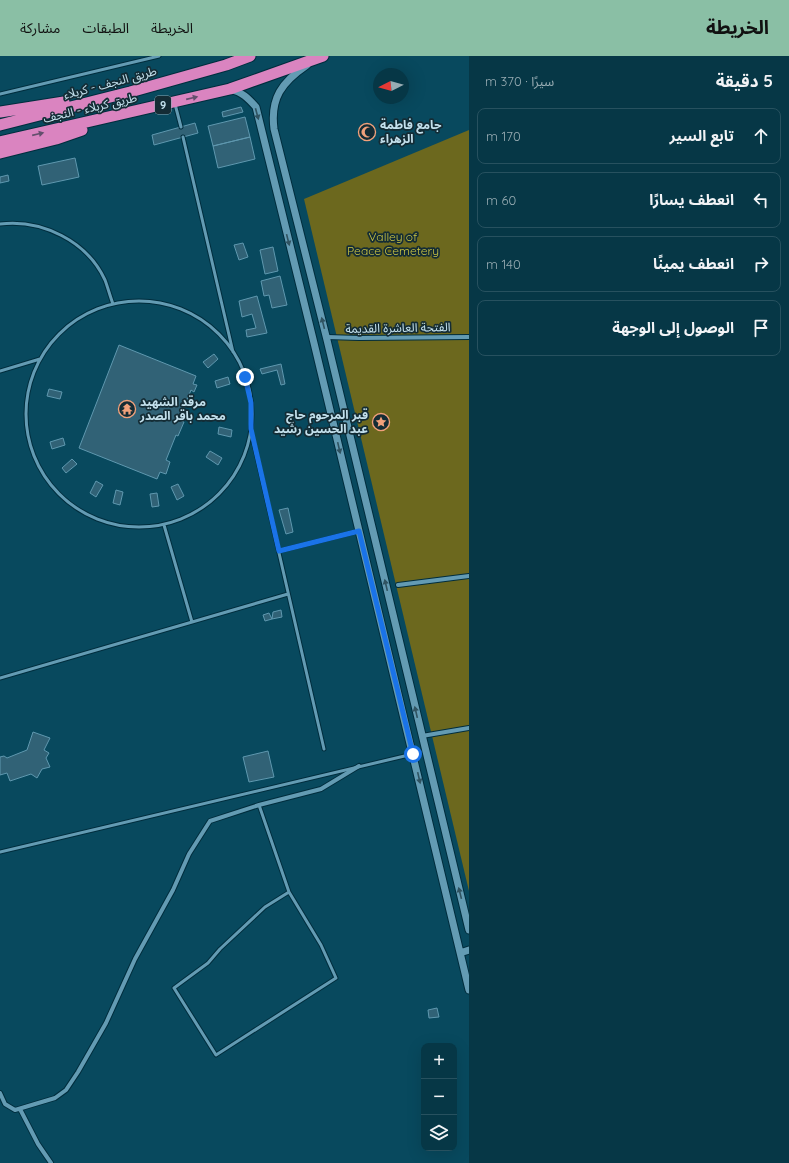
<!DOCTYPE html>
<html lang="ar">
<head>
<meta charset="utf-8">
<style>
  :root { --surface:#063746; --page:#0f3f4d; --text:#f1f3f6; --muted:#98acb3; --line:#27515f; --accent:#8abfa5 }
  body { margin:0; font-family:Quicksand,"Noto Sans Arabic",sans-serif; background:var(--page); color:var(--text); direction:rtl }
  .controls { position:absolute; right:12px; bottom:12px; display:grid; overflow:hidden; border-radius:8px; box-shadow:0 4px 16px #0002 }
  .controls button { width:36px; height:36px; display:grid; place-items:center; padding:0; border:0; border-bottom:1px solid var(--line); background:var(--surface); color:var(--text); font:20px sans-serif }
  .compass { position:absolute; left:373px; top:12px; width:36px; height:36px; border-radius:50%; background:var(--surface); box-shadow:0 4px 16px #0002; rotate:264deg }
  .stop { position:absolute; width:12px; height:12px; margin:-9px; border:3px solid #1a73e8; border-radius:50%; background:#fff }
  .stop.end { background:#1a73e8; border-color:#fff; box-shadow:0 1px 4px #0008 }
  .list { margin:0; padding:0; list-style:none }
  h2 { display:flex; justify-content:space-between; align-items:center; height:52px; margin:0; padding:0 16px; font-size:17px }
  h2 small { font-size:13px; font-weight:400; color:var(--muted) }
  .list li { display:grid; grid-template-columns:26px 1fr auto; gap:12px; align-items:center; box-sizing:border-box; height:56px; margin:0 8px 8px; padding:0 8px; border:1px solid var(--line); border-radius:8px }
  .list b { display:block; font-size:15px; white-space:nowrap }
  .list em { font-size:13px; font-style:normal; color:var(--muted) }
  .icon { flex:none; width:22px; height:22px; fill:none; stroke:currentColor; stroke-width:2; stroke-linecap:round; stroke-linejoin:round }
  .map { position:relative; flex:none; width:469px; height:1107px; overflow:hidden; direction:ltr }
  header { display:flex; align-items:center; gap:24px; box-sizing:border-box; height:56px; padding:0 20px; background:var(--accent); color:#111 }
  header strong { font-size:19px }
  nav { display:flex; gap:22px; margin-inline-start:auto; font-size:14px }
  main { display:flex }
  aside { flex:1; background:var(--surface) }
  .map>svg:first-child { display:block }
  .green { fill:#6c681e }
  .building { fill:#316276; stroke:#5f98af }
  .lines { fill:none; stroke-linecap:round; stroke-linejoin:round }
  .service-casing { stroke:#002d3d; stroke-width:5 }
  .minor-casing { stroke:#002d3d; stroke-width:6 }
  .tertiary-casing { stroke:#002d3d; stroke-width:9 }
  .trunk-casing { stroke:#002d3d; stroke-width:13 }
  .service { stroke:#639bb3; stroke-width:3 }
  .minor { stroke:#639bb3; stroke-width:4 }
  .tertiary { stroke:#639bb3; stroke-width:7 }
  .trunk { stroke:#da84c0; stroke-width:11 }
  .oneway { fill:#634f6d }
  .oneway2 { fill:#305361 }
  .route { stroke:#1a73e8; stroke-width:5 }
  .labels { text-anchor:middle; stroke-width:3.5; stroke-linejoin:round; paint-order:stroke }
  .shield { fill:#142c35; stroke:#8eaab5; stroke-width:1 }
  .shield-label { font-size:11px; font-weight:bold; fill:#c3e0ec }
  .street-label { font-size:12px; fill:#c3e0ec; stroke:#142c35 }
  .poi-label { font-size:12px; font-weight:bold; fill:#c3e0ec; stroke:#142c35; text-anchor:start }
  .park-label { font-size:12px; fill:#ccc543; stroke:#142c35 }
</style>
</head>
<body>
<header>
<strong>الخريطة</strong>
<nav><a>الخريطة</a><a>الطبقات</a><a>مشاركة</a></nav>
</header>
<main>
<aside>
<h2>5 دقيقة<small>سيرًا · 370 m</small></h2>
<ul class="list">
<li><svg class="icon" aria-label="ahead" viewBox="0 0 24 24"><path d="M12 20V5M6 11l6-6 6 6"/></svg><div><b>تابع السير</b></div><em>170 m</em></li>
<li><svg class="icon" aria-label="left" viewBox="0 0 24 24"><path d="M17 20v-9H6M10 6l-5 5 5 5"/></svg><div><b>انعطف يسارًا</b></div><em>60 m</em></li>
<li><svg class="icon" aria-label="right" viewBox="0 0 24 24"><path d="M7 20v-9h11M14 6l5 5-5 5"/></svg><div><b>انعطف يمينًا</b></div><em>140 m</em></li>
<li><svg class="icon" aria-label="arrive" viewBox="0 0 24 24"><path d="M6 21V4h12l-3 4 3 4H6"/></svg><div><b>الوصول إلى الوجهة</b></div></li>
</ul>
</aside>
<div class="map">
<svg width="469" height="1107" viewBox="0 0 469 1107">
  <rect width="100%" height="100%" fill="#08495e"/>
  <path class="green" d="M 469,74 L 469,835 L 304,143 Z"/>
  <path class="building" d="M 241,51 L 243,56 L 223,61 L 222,56 Z
    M 245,61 L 250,81 L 213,90 L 208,70 Z
    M 195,67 L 198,77 L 154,89 L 152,79 Z
    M 250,81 L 255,103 L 218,112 L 213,90 Z
    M 75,102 L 79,121 L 42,129 L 38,110 Z
    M 8,119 L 9,125 L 0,127 L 0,121 Z
    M 243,187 L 248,201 L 239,204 L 234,189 Z
    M 273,191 L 278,215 L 265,218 L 260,194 Z
    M 280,220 L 287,249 L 272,252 L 269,239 L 264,240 L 261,225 Z
    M 257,240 L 267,277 L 247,281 L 246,274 L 256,272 L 252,258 L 242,261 L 239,245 Z
    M 119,289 L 196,320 L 193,328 L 197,329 L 194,336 L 191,334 L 179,364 L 184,366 L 178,380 L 176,379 L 166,404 L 170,406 L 166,418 L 160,416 L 157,423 L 79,392 Z
    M 214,298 L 218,303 L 208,312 L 203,306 Z
    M 281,308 L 285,328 L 281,329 L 277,314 L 262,318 L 260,313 Z
    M 228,321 L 230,328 L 217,332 L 215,325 Z
    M 49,333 L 62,336 L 60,343 L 47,340 Z
    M 219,371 L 232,374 L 231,381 L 218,378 Z
    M 63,382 L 65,389 L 52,393 L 50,386 Z
    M 210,395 L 222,402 L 218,409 L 206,401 Z
    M 72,403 L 77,408 L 66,417 L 62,412 Z
    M 96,425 L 103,429 L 96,441 L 90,437 Z
    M 178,428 L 184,440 L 177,444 L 171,431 Z
    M 116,434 L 123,436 L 120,449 L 113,447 Z
    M 157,437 L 159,450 L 152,451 L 150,438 Z
    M 288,452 L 293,476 L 286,478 L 279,454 Z
    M 281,554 L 282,561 L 272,563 L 273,556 Z
    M 269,557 L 272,563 L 265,565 L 263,559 Z
    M 33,676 L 50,682 L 44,694 L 49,697 L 46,702 L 50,711 L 42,713 L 37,722 L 31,718 L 10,725 L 7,717 L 0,719 L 0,701 L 4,700 L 7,702 L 27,694 Z
    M 268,695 L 274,721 L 249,726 L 243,701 Z
    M 437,952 L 439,961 L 429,962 L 428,954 Z"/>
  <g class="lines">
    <g class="service-casing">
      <path id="service" d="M 0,38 L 159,0
        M 175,48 L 181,71
        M 183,81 L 233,296
        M 0,168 C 42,163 87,185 105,224 C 108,232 110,240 113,248
        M26 358a113 113 0 1 1 226 0a113 113 0 1 1-226 0Z
        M 0,315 L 40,303
        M 251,375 L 324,693
        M 164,469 L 192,566
        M 279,495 L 359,475
        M 0,622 L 288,538
        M 259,749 L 289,836 L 321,889 L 336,922 L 216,999 L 174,932 L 208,907 L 220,893 L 265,851 L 289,836
        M 0,796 L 413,698"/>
    </g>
    <g class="minor-casing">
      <path id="minor" d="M 327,281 L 359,282 L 469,281
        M 398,529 L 469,520
        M 422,680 L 469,672
        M 0,1037 L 5,1048 L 15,1054 L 55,1042 L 66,1034 L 78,1016 L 106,967 L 135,903 L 173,834 L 189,798 L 210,765 L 259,749 L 321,733 L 359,710
        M 20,1053 L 38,1088 L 51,1107"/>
    </g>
    <g class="tertiary-casing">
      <path id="tertiary" d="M 307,9 C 282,26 270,42 274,73 L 327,284 L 469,874
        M 230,33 C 243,37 247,41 256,51 L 314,287 L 469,934
        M 460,895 L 463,896 L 469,894"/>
    </g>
    <g class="trunk-casing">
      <path id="trunk" d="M 0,56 L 64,46
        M 0,69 L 130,36 L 226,9 L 250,0
        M 0,86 L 230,33 L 323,0
        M 0,97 L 56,83 L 82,74"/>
    </g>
    <use href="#service" class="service"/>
    <use href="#minor" class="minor"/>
    <use href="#tertiary" class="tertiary"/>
    <use href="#trunk" class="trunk"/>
  </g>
  <defs><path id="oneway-solid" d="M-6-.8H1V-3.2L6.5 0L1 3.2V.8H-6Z"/></defs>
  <g class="oneway">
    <use href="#oneway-solid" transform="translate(192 42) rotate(-13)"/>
    <use href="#oneway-solid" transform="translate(38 78) rotate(-13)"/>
  </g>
  <g class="oneway2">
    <use href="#oneway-solid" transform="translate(257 58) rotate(75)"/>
    <use href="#oneway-solid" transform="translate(288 184) rotate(76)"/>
    <use href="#oneway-solid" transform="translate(323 267) rotate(-104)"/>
    <use href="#oneway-solid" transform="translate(339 392) rotate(77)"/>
    <use href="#oneway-solid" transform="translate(386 529) rotate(-103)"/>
    <use href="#oneway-solid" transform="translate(416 656) rotate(-103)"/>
    <use href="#oneway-solid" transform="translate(419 722) rotate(77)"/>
    <use href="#oneway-solid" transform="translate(460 837) rotate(-104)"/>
  </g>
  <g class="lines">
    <path class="route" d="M 245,321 L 251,347 L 251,373 L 279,495 L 359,475 L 413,698"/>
  </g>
  <defs>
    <g id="mosque-ring" transform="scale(0.9)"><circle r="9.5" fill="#142c35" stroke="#f1a17b" stroke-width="1.5"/><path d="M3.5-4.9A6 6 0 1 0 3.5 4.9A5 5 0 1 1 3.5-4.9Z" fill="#f1a17b"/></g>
    <g id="temple-ring" transform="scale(0.9)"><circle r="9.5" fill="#142c35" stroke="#f1a17b" stroke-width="1.5"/><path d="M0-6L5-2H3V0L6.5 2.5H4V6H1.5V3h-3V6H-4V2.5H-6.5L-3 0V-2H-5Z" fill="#f1a17b"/></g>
    <g id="sight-ring" transform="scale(0.9)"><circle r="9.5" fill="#142c35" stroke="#f1a17b" stroke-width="1.5"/><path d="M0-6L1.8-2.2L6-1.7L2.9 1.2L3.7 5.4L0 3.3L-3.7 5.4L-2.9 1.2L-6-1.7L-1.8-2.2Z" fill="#f1a17b"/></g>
  </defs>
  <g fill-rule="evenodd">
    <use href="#mosque-ring" x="367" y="76"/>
    <use href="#temple-ring" x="127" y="353"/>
    <use href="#sight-ring" x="381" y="366"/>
  </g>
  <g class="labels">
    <rect class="shield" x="155" y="40" width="16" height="18" rx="3"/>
    <g class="shield-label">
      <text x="163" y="53">9</text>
    </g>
    <g class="street-label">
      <text transform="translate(110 27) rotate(-15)" y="4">طريق النجف - کربلاء</text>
      <text transform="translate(90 52) rotate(-13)" y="4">طريق کربلاء - النجف</text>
      <text transform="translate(398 272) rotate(-1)" y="4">الفتحة العاشرة القديمة</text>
    </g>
    <g class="poi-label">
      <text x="380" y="73">جامع فاطمة<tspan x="380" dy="14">الزهراء</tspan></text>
      <text x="140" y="350">مرقد الشهيد<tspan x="140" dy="14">محمد باقر الصدر</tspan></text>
      <text x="368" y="363" text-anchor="end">قبر المرحوم حاج<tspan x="368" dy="14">عبد الحسين رشيد</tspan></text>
    </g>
    <g class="park-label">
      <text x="393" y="185">Valley of<tspan x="393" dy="14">Peace Cemetery</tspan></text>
    </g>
  </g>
</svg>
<div class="controls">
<button>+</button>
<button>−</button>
<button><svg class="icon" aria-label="layers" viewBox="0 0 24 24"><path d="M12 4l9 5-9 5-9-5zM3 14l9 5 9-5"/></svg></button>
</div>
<svg class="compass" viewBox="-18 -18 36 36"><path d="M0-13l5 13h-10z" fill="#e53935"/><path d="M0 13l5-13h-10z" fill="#98acb3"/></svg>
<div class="stop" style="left:413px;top:698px"></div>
<div class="stop end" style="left:245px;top:321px"></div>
</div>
</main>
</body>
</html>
